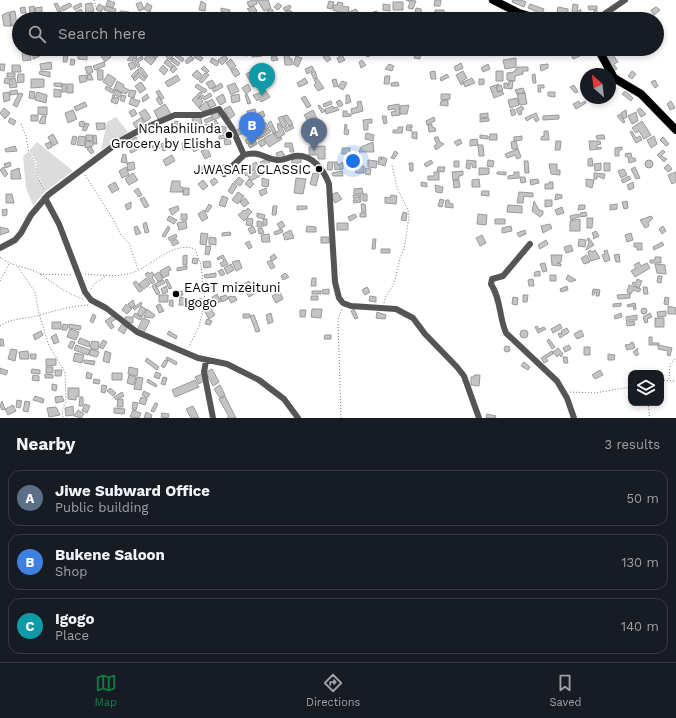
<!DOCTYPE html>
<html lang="en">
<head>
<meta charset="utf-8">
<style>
  :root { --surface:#171b24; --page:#242831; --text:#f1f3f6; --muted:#9ea1a6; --line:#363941; --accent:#0b8043 }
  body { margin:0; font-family:"Work Sans",sans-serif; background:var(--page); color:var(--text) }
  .controls { position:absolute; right:12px; bottom:12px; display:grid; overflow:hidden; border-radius:8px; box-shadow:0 2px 6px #0003 }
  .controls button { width:36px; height:36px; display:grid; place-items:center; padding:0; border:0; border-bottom:1px solid var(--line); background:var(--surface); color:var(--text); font:20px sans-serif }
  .compass { position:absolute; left:580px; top:68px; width:36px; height:36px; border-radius:50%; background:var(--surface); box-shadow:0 2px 6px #0003; rotate:332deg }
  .you { position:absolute; left:353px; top:161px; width:14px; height:14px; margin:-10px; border:3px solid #fff; border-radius:50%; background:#1a73e8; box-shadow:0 0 0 6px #1a73e833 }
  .badge { display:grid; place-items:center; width:26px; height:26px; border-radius:50%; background:var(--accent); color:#fff; font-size:13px; font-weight:700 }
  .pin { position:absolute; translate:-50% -33px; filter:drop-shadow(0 1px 2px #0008) }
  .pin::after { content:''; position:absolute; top:21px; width:14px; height:12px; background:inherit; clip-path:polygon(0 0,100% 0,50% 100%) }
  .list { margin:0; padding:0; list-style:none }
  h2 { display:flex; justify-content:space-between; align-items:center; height:52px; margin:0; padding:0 16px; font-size:17px }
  h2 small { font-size:13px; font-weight:400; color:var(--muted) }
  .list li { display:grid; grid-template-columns:26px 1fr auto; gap:12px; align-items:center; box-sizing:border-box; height:56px; margin:0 8px 8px; padding:0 8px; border:1px solid var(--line); border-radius:12px }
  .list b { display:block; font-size:15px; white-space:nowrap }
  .list p { margin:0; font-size:13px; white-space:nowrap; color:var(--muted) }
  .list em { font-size:13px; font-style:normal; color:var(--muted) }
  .icon { flex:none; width:22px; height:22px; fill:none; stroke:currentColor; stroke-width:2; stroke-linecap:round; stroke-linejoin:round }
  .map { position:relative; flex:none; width:676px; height:418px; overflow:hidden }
  .search { position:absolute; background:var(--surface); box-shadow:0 2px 6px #0003; left:12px; right:12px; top:12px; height:44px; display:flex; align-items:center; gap:10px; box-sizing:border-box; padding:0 14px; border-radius:22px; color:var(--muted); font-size:15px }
  .sheet { height:244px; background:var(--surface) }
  nav { display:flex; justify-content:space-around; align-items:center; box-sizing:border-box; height:56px; border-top:1px solid var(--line); background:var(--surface); font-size:11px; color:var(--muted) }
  nav a { display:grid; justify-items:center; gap:2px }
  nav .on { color:var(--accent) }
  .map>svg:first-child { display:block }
  .green { fill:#dcdcdc }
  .building { fill:#c4c4c4; stroke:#999 }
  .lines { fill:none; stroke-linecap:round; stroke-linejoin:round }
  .major-casing { stroke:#dbdbdb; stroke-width:9 }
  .path { stroke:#777; stroke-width:1; stroke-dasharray:1 2; stroke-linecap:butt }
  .minor { stroke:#555; stroke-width:6 }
  .major { stroke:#000; stroke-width:8 }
  .poi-dot { fill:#000; stroke:#fff; stroke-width:1.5 }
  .labels { text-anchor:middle; stroke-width:3.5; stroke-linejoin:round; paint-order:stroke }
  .poi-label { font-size:13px; fill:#000; stroke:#fff; text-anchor:end }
</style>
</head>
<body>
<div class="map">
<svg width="676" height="418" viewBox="0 0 676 418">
  <rect width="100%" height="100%" fill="#fff"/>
  <path class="green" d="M 116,117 L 128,132 L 101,150 L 107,122 Z
    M 37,142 L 73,171 L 46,191 L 37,173 L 37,163 L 29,151 Z
    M 28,152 L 35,164 L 36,174 L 46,191 L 33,205 L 26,188 L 23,156 Z"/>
  <path class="building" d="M 108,0 L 115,3 L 113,8 L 106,5 Z
    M 253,0 L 256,0 L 257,4 L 249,7 L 247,2 Z
    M 257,0 L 268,0 L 271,8 L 264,11 Z
    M 406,0 L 416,1 L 413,9 L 408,8 L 410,2 Z
    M 435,0 L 441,0 L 440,6 L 434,6 Z
    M 513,0 L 521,0 L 526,2 L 524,7 L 512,2 Z
    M 201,1 L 206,4 L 205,11 L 199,10 Z
    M 329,1 L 334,2 L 332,9 L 327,8 Z
    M 141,2 L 144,9 L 139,11 L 136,4 Z
    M 338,2 L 343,3 L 342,6 L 349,7 L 348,13 L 345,14 L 333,10 L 334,5 L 337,5 Z
    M 393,2 L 403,2 L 403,10 L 393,10 Z
    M 57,3 L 61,10 L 58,12 L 54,4 Z
    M 70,3 L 72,6 L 63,11 L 61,7 Z
    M 81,3 L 82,6 L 75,10 L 73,7 Z
    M 92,3 L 94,11 L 86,13 L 85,4 Z
    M 147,3 L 152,6 L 150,12 L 144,9 Z
    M 278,3 L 282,6 L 278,10 L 274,7 Z
    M 99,4 L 104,7 L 101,12 L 96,9 Z
    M 383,4 L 390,5 L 390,11 L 383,10 Z
    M 530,4 L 544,9 L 542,14 L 528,8 Z
    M 573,4 L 578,5 L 577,13 L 572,12 Z
    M 290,5 L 291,8 L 285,11 L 283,8 Z
    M 34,6 L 35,14 L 30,15 L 29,7 Z
    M 105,6 L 116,9 L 115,13 L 104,10 Z
    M 254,6 L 257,11 L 250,16 L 249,10 L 247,9 Z
    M 588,6 L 597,6 L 597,9 L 589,10 Z
    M 25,7 L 26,13 L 21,13 L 20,8 Z
    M 42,7 L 42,12 L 36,13 L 35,8 Z
    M 558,7 L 568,9 L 568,13 L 557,13 Z
    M 656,7 L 660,10 L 654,15 L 651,10 Z
    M 221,8 L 230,10 L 229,14 L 221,11 Z
    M 416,8 L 421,9 L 422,15 L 415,13 Z
    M 81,9 L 83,13 L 76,16 L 74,13 Z
    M 272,9 L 274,13 L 270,16 L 267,11 Z
    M 356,9 L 359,14 L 352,18 L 349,12 Z
    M 435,10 L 444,10 L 444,14 L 435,13 Z
    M 579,10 L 581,10 L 581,17 L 587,17 L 587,19 L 578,19 Z
    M 594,10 L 597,10 L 597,16 L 588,17 L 588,13 L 594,13 Z
    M284.5 15a4.5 4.5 0 1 1 9 0a4.5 4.5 0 1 1-9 0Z
    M 15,11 L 17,25 L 11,26 L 10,12 Z
    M 61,11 L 64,16 L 57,19 L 55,14 Z
    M 120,11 L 129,12 L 128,16 L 120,14 Z
    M 377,11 L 376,19 L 372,19 L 373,12 Z
    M 9,12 L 11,26 L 4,26 L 2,15 Z
    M 45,12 L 47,19 L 37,19 L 36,15 Z
    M 268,13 L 270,18 L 263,19 L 262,15 Z
    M 401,13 L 412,16 L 411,19 L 400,19 Z
    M 558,13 L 568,14 L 567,17 L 558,16 Z
    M 64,49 L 81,49 L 81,51 Z
    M 105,49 L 111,57 L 105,62 L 99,53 Z
    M 153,49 L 156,49 L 161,53 L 156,58 L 150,51 Z
    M 170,49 L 175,50 L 171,60 L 166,57 Z
    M 185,49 L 192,49 L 190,54 L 184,51 Z
    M 253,49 L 253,52 L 262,51 L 262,56 L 252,57 L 252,55 L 245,56 L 244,50 Z
    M 287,49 L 287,54 L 282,55 L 282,50 Z
    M 368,49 L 375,49 L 377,53 L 367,57 L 364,51 Z
    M 458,49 L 464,49 L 465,52 L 457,55 L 455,51 Z
    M 489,49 L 496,50 L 488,56 L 485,52 Z
    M 569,49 L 574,49 L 577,55 L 579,54 L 580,56 L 573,59 Z
    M 30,50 L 31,60 L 23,61 L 22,51 Z
    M 612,50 L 614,54 L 613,55 L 618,62 L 614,64 L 617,69 L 615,70 L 606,54 Z
    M 416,52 L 421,53 L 420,59 L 414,58 Z
    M 33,53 L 40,53 L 40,56 L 33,59 Z
    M 149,53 L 156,59 L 151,65 L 144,59 Z
    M 64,54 L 68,55 L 67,62 L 63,62 Z
    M 132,54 L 137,55 L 136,59 L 133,58 L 133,61 L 127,60 Z
    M 177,54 L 184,59 L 182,62 L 175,56 Z
    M 196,54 L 203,58 L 201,61 L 194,57 Z
    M 327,54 L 331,59 L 327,62 L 323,57 Z
    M 78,55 L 87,55 L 87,60 L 78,59 Z
    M 225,55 L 228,59 L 222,65 L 218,60 Z
    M 276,55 L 278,60 L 272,61 L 271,57 Z
    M 289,55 L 290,59 L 292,59 L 292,65 L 285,65 L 284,56 Z
    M 342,55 L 345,60 L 339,63 L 337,58 Z
    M 142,56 L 143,59 L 138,62 L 140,66 L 138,68 L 134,61 Z
    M 191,56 L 194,59 L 187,64 L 185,61 Z
    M 296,56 L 302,58 L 298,67 L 293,64 Z
    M 173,58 L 180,63 L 178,66 L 171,61 Z
    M 212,58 L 219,62 L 217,66 L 210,62 Z
    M 516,58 L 516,67 L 505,69 L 503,60 Z
    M 71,59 L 75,60 L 74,65 L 70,65 Z
    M 167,59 L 173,65 L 171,68 L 164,63 Z
    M 231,59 L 236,66 L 231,70 L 226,63 Z
    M 362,60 L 366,65 L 361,68 L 359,62 Z
    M 51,62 L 52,69 L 41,70 L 40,64 Z
    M 104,62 L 105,66 L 95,70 L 93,66 Z
    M 133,62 L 136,67 L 131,70 L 128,64 Z
    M 461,63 L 463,68 L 456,71 L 454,67 Z
    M 0,64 L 5,64 L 4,71 L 0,70 Z
    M 389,64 L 394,66 L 392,71 L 385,69 Z
    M 488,64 L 490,69 L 483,72 L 481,68 Z
    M 548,64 L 548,68 L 541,71 L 540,65 Z
    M 12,65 L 20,65 L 21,72 L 12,72 Z
    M 163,65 L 168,70 L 164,75 L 159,70 Z
    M 174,65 L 177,69 L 173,73 L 170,70 Z
    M 91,66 L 93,72 L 87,74 L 85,67 Z
    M 204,66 L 209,71 L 207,73 L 201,69 Z
    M 312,66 L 314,70 L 307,74 L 305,69 Z
    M 141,67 L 148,76 L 146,78 L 139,69 Z
    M 263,67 L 268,72 L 264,75 L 260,70 Z
    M 517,67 L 528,67 L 528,71 L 523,71 L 523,74 L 515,76 L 515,81 L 507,80 L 507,73 L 514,72 Z
    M 236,68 L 240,74 L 235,77 L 231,71 Z
    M 138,69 L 139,72 L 133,78 L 131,76 Z
    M 97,70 L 103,70 L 103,80 L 98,80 Z
    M 197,70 L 202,75 L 198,80 L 192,75 Z
    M 253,70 L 260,84 L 253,87 L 246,74 Z
    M 40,71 L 50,72 L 50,77 L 39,74 Z
    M 315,71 L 317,77 L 314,79 L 311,73 Z
    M 435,71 L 436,79 L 431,79 L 430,72 Z
    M 463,71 L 467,78 L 462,81 L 463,84 L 461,85 L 456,75 Z
    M 496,71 L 503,71 L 503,81 L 496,81 Z
    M 632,71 L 636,74 L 632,79 L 628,76 Z
    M 139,72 L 146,78 L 144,81 L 139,77 L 135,81 L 133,79 Z
    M 7,73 L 15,73 L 15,77 L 7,77 Z
    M 205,73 L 209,75 L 202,83 L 199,81 Z
    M 18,74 L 24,74 L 24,82 L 17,83 Z
    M 91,74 L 93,80 L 88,80 L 87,75 Z
    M 108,74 L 116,79 L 111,87 L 103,82 Z
    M 447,74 L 449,77 L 441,81 L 440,78 Z
    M 535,74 L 536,83 L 533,83 L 532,75 Z
    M 86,75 L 87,81 L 80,83 L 79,76 Z
    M 177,75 L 180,80 L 168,87 L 165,82 Z
    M 385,76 L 390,76 L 389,84 L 384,84 Z
    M 5,78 L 10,79 L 10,84 L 4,83 Z
    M 15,78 L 17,87 L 10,88 L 9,85 L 13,84 L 10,79 Z
    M 305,78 L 308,83 L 299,87 L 297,83 Z
    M 317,78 L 324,88 L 318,91 L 314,85 L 316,83 L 314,80 Z
    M 472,78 L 475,83 L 465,87 L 463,82 Z
    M 31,79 L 44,79 L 44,87 L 31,88 Z
    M 336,79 L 338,86 L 334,87 L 332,80 Z
    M 479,79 L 484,79 L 484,84 L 479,85 Z
    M 212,80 L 216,86 L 210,89 L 206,83 Z
    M 655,80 L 658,86 L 655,88 L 651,82 Z
    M 117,81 L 124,85 L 123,87 L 129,90 L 126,94 L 114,89 Z
    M 342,81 L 347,83 L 343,90 L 338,87 Z
    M 509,81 L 513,81 L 512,89 L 504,88 L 504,83 L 507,83 L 508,86 Z
    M 141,82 L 146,89 L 140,93 L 135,86 Z
    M 398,82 L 399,86 L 391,86 L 391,83 Z
    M 54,83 L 62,83 L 62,87 L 54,86 Z
    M 221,83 L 223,87 L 214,92 L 212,89 Z
    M 235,83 L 239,91 L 231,95 L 227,86 Z
    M 62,84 L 66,84 L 66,92 L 62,92 Z
    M 67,84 L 73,84 L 73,93 L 67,93 Z
    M 197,84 L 207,90 L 204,93 L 195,87 Z
    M 248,84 L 251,90 L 246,94 L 242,88 Z
    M 499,84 L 496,87 L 498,92 L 502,91 L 504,94 L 494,98 L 490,87 Z
    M 501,85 L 503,90 L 498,92 L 496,87 Z
    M 538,85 L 544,85 L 544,88 L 540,88 L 541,92 L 538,92 Z
    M 574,85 L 578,92 L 575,93 L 570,87 Z
    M 106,86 L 114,90 L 112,93 L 105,89 Z
    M 523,88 L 525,93 L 517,94 L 515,90 Z
    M 54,89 L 61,90 L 61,97 L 54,97 Z
    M 17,90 L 18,94 L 10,95 L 10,91 Z
    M 115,90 L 122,93 L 120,97 L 115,95 L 114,98 L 112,97 Z
    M 130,90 L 136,91 L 134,98 L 128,96 Z
    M 159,90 L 164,98 L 161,100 L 156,92 Z
    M 30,91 L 35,92 L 34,99 L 29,98 Z
    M 266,91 L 270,97 L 261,102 L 259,99 L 257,101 L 253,95 Z
    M 625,91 L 633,98 L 631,101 L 622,94 Z
    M 9,92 L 10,100 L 4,102 L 3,93 Z
    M 37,92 L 47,95 L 46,103 L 35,100 Z
    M 200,92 L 202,93 L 197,99 L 199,98 L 203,101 L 199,108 L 192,100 Z
    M 548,92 L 555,92 L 555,97 L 548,96 Z
    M 19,93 L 23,94 L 17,107 L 13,105 Z
    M 210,93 L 212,96 L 205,100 L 199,97 L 203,95 L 204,97 Z
    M 525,93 L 527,104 L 520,105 L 517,94 Z
    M 147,94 L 149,98 L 143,102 L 142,98 Z
    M 223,94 L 226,102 L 220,105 L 216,98 Z
    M 239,94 L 240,101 L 232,103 L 231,96 Z
    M 247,94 L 251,103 L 248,104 L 245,95 Z
    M 441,94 L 450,94 L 450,99 L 441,100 Z
    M 122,95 L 126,96 L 124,102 L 120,100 Z
    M 346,95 L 349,95 L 351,102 L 346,104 Z
    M 159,96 L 163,103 L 160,105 L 156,99 Z
    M 305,96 L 311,106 L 307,108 L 301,98 Z
    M 116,97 L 119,98 L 117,104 L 111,102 L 112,98 L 115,99 Z
    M 131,98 L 140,101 L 137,107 L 129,104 Z
    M 517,98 L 519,105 L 510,108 L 508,100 Z
    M 212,99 L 216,105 L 210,108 L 207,102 Z
    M 340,100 L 343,105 L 339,107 L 336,102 Z
    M 448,100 L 448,106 L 440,105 L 441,101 Z
    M 206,101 L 211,110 L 208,112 L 206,110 L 203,112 L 199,108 Z
    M 331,101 L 332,104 L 324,107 L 323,104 Z
    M 361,101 L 363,111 L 352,114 L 351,109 L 358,107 L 357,102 Z
    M 579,101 L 580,104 L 585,101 L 586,103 L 576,109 L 573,104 Z
    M 671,101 L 675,108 L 670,110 L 667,104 Z
    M 85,102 L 87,106 L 76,111 L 74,107 Z
    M 165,104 L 171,114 L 159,121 L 154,111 Z
    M 399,104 L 400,115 L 392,116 L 391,112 L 396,111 L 395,109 L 388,110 L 388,106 Z
    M 319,105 L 325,111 L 322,113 L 318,106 Z
    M 409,105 L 407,114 L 400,114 L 400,106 Z
    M 230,106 L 235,115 L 229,119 L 224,109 Z
    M 333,106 L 333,108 L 337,107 L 339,110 L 326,114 L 325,109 Z
    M 522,106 L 524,109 L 521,111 L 522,114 L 519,115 L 516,109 Z
    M 38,107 L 47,107 L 47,115 L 38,114 Z
    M 4,108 L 10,113 L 5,119 L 0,113 Z
    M 640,108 L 646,114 L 641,117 L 637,110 Z
    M 134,109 L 137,114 L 132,117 L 129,112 Z
    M 145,109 L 151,118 L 145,122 L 139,113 Z
    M 255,109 L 256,113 L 248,115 L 247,111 Z
    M 514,109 L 516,114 L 512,116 L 510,110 Z
    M 73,110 L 77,119 L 68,123 L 65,113 Z
    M 313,110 L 318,121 L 309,123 L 304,115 Z
    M 626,110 L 627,117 L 624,119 L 621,113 Z
    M 263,111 L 265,116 L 257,120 L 255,115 Z
    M 343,111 L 347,111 L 347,114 L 351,114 L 351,116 L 343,117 Z
    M 217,112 L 220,117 L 214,120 L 211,115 Z
    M 636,112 L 638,121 L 632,124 L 628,116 Z
    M 488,113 L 488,117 L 480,118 L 480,114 Z
    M 536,113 L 539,120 L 536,122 L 533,117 L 527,121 L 525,118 Z
    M 620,114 L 625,122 L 623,123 L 617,116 Z
    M 31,115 L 38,115 L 38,121 L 31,121 Z
    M 254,115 L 255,122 L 250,124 L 248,116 Z
    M 287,115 L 293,124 L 289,126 L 283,116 Z
    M 559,115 L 559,119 L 543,120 L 543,116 Z
    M 42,116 L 46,116 L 45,124 L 39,123 Z
    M 248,116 L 249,120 L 244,124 L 241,117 Z
    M 282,116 L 287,126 L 283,128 L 278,118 Z
    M 382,116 L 386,116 L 387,123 L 384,124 Z
    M 142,117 L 145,124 L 136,128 L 133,123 Z
    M 201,117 L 202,127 L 194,129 L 192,118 Z
    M 211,117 L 213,120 L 206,123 L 204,120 Z
    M 434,117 L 435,121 L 427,125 L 426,121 Z
    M 10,118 L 16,121 L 14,125 L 8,122 Z
    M 489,118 L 489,121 L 480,122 L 480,119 Z
    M 372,119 L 372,123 L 368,123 L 368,130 L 364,130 L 363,120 Z
    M 216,120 L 220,128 L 216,130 L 213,122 Z
    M 175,121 L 179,122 L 178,128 L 174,128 Z
    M 271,121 L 276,132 L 273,133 L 268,123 Z
    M 642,121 L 651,135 L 644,139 L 639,131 L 636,133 L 632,128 Z
    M79 124a3 3 0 1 1 6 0a3 3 0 1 1-6 0Z
    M 86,123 L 89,124 L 86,131 L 82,130 Z
    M 96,123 L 105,123 L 105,129 L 97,130 Z
    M 266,123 L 269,128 L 259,132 L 257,128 Z
    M 279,123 L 285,134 L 278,138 L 275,133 L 279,131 L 277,124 Z
    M 211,124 L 212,132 L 205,133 L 204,125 Z
    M 345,124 L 347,125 L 346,129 L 349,130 L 348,135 L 344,134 Z
    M 432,124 L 432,127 L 435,128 L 436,131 L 429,132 L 428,125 Z
    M 292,125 L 294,128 L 286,132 L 284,129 Z
    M 407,125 L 412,125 L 412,128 L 410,127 L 412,131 L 406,130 Z
    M 168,126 L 169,132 L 161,133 L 160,127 Z
    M 220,126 L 226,127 L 226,134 L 219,133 Z
    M 254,126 L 260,139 L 258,139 L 255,135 L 254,136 L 250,128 Z
    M 242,127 L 245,132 L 237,136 L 235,131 Z
    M 398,127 L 403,127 L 402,133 L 393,133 L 393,130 L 398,130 Z
    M 269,129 L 271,132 L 261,138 L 259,135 Z
    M 544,131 L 548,131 L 549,140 L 541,140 L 541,137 L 544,136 Z
    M 632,131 L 636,138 L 640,136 L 642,140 L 636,143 L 630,132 Z
    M 412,132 L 417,132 L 417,139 L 412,138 Z
    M 274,133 L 277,139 L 281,137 L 282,139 L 269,147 L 264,138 Z
    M 366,133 L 374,135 L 373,141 L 365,139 Z
    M 53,134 L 58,143 L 53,146 L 48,137 Z
    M 490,134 L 497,134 L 497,140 L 489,140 Z
    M 86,135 L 93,135 L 92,141 L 86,140 Z
    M 96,135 L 97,144 L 94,144 L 93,136 Z
    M 227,135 L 228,138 L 219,139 L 219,136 Z
    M 255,135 L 257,139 L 247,144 L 245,140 Z
    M 480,135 L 488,136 L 488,139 L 480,138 Z
    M 601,135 L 604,135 L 605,139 L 597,139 L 596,136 Z
    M 73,136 L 77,137 L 75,145 L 71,144 Z
    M 79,136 L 86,137 L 84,146 L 77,145 Z
    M 522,136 L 522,140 L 514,141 L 514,137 Z
    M 654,136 L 657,144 L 651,148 L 647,140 Z
    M 136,137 L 141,148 L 131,153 L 126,143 Z
    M 435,137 L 438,137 L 440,142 L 444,144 L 436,150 L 434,146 L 437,144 L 434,138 Z
    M 663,137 L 669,144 L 666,146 L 660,140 Z
    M 230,139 L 231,144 L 225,145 L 224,140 Z
    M 263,139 L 266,144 L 261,147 L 258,142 Z
    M 460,139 L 462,143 L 457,146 L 454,142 Z
    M 477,139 L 478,145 L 470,146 L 470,140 Z
    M 203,140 L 206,145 L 201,148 L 198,143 Z
    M 255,140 L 257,144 L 250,148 L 248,145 Z
    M 86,141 L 93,142 L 93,146 L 85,148 Z
    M 514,141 L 516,141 L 518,149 L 512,149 L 511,142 Z
    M 556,141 L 561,141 L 560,150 L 555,150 Z
    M 589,141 L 600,141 L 601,144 L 597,145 L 597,148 L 601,147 L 601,149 L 590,150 Z
    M 50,142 L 52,147 L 48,149 L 45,144 Z
    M 167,142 L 169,149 L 163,151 L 161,144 Z
    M 189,142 L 190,149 L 183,150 L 182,143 Z
    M 373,142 L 374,152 L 359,152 L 361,147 Z
    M 195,143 L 199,149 L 194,152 L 191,146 Z
    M 285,143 L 292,143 L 294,152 L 290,152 L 290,147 L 285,147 Z
    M 159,144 L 160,148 L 153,150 L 152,146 Z
    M 478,145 L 483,145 L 484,156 L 479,156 Z
    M 15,146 L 17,151 L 6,152 L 5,149 Z
    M 325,146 L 325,159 L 318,159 L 318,155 L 309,155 L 309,147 Z
    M 91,147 L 94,152 L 91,154 L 87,149 Z
    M 622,147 L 622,150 L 619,150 L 619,156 L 615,156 L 615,148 Z
    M 207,148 L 211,156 L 205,159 L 201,151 Z
    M 342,148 L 350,148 L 350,154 L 342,154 Z
    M 518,149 L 521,157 L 517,159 L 515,155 L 507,158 L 505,154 Z
    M 663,150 L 665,152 L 661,156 L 667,159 L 664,162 L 657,155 Z
    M 282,151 L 285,156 L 278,159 L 276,153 Z
    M 395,151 L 398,153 L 394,159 L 391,158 Z
    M 631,153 L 632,158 L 635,158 L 636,161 L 629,163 L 628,157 L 626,157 L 625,154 Z
    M 123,154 L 126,155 L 127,163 L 121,162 Z
    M 172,155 L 175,161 L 166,166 L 163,160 Z
    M 350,157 L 350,160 L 356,157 L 357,162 L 345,164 L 345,158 Z
    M 379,157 L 382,157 L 381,160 L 383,157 L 387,159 L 385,166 L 378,164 Z
    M 592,158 L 593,166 L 588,166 L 588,159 Z
    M 268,159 L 270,162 L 262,166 L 260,162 Z
    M 292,159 L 301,159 L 301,163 L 292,163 Z
    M645 164a4 4 0 1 1 8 0a4 4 0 1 1-8 0Z
    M 368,160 L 377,161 L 376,168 L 368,167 Z
    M 431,160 L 433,163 L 426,167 L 424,164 Z
    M 467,160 L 476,161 L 476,168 L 472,167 L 472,164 L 470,164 L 470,169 L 466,168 Z
    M 488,160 L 494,161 L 493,167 L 487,166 Z
    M 454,161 L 459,161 L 459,167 L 454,167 Z
    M 524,161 L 528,161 L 529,173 L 525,173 Z
    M 10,162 L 11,166 L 5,168 L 4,164 Z
    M 134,162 L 135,169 L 128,171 L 127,163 Z
    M 256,162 L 260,168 L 254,171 L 251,165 Z
    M 328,162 L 333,162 L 332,170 L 327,170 Z
    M 334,162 L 337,162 L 338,165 L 343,162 L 343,169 L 335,170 Z
    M 409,163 L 413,163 L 413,171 L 410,171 Z
    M 601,163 L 601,170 L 595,171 L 594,164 Z
    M 604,163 L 610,163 L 610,171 L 604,171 Z
    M 224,164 L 227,168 L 223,172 L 220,168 Z
    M 549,164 L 557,164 L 557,170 L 560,170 L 560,175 L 551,174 Z
    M 668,164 L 672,169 L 668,172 L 664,168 Z
    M 250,166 L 253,171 L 246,176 L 243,171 Z
    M 364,166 L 364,173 L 356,173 L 355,167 Z
    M 3,167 L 8,174 L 5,177 L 0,170 Z
    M 126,167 L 129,175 L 122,178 L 119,171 Z
    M 201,167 L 210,168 L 209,173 L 201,173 Z
    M 438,167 L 445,167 L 444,172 L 437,171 Z
    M 635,167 L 640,178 L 636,179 L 631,169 Z
    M 19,168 L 21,179 L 11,179 L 11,171 Z
    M 366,168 L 371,169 L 370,175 L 365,174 Z
    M 479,168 L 489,168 L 489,174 L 479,175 Z
    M 260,169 L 263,174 L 251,181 L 248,176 Z
    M 624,169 L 627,175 L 621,178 L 618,171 Z
    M 342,171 L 343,176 L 333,176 L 332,173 Z
    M 463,171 L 463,175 L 459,176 L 459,179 L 453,180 L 452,172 Z
    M 434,172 L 439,172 L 439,180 L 428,180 L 428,176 L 434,176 Z
    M 497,172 L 506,172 L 506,175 L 497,174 Z
    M 514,172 L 519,172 L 519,178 L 508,179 L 508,176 L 514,175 Z
    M 676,172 L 676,182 L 672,184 L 668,175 Z
    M 133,173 L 138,180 L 129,185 L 125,179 Z
    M 313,173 L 319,174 L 316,186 L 310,184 Z
    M 594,173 L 605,174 L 604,179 L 597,176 L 597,179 L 594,179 Z
    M 629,176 L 631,179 L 623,183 L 621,180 Z
    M 239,177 L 244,181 L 240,186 L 234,182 Z
    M 520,177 L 525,177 L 526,182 L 521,183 Z
    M 215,178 L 218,182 L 213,186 L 210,181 Z
    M 262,178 L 269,180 L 268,187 L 262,186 Z
    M 296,178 L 306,179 L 303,194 L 294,193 Z
    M 249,179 L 254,184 L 250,188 L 245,184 Z
    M 479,179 L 480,187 L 472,187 L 472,180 Z
    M 538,179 L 539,183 L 531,185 L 530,180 Z
    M 586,179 L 594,180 L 592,188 L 586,186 Z
    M 203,180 L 208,186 L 203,190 L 198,184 Z
    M 453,180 L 459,180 L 460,187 L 454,188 Z
    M 172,181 L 180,181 L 180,187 L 183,187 L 183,192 L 170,192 Z
    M 115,182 L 119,189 L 112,193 L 108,186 Z
    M 421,182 L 427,183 L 427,187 L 421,186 Z
    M 549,182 L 553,182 L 553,189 L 545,189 L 545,184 L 549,184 Z
    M 633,182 L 634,188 L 629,190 L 627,185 Z
    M 233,183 L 237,186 L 232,194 L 228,191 Z
    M 435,185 L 443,187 L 442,193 L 436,192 Z
    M 138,188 L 142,195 L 139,197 L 134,191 Z
    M 184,188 L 189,188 L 189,195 L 183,195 Z
    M 266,188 L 267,193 L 261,196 L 259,191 Z
    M 362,188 L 363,194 L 354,194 L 354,189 Z
    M 482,191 L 489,191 L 489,196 L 481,195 Z
    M 238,192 L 244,196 L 238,204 L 232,200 Z
    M 337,192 L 342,199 L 335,203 L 331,195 Z
    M 519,192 L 533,193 L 533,197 L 524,196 L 523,203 L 517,203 Z
    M 6,194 L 12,194 L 14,203 L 6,203 Z
    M 363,194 L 367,194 L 367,201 L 363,201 Z
    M 556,194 L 562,195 L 562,198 L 555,200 Z
    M 353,195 L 361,195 L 361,202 L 354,203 L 353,200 L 358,200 L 360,197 L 354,199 Z
    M 391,195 L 397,196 L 396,204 L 385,203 L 385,197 L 390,198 Z
    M 222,196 L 228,198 L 225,207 L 219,205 Z
    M 144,197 L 149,206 L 145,208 L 140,199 Z
    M 245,198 L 249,203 L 244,207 L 240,202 Z
    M 440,199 L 444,200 L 442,207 L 438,206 Z
    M 446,200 L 449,200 L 449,203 L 453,204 L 453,208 L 445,207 Z
    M 545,200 L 552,200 L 552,206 L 545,207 Z
    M 534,201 L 539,210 L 543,211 L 543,214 L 540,217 L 532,211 Z
    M 627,201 L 628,208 L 624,209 L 622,202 Z
    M 131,202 L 131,208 L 127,210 L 125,205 Z
    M 209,204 L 212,206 L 208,212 L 205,211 Z
    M 361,204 L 365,204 L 366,212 L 362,212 Z
    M 617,204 L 617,209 L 610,210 L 610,205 Z
    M 508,205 L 522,206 L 522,213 L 507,212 Z
    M 579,205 L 585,205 L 585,209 L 578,210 Z
    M 178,206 L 179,210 L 172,215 L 169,209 Z
    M 273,206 L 277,206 L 276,215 L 272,215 Z
    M 297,206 L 307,206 L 307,209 L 297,210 Z
    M 562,207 L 564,213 L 557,215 L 555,210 Z
    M 248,208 L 252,212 L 244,221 L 238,215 L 244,210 L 245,211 Z
    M 7,209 L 7,215 L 3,216 L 2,210 Z
    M 204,210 L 208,218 L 202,221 L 198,214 Z
    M 403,212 L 407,213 L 406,221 L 401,220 Z
    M 586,212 L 587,216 L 580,217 L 580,213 Z
    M 257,213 L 265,215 L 264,219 L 257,217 Z
    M 360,213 L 366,213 L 366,217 L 360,217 Z
    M 181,214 L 187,214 L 187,220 L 181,220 Z
    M 355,214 L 357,217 L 350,221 L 348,217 Z
    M 478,214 L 487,215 L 486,225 L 477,224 Z
    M 578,214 L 579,217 L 571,220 L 570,216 Z
    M 169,216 L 177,220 L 174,224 L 167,220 Z
    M 651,216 L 653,218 L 648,223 L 649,226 L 645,228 L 640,220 Z
    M 247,218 L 253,219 L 252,226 L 246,225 Z
    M 587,218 L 593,218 L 592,228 L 587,228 Z
    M 263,219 L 267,219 L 267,225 L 263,226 Z
    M 495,219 L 505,219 L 505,224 L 495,224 Z
    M 580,219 L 580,231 L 570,231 L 570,221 Z
    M 186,221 L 187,228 L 179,230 L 177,223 Z
    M 257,221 L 262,222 L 262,227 L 257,227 Z
    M 282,221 L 285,226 L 280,229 L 277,224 Z
    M 146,222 L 149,232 L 145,233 L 143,224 Z
    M 337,223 L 348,223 L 348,230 L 337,230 Z
    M 550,224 L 552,228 L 543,233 L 541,226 Z
    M 137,226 L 141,233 L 136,235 L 134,227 Z
    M 168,226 L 170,228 L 165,237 L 162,236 Z
    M 253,226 L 256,232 L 251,234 L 248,229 Z
    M 307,226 L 316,227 L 316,232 L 306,232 Z
    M 511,226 L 512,231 L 502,233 L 502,228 Z
    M 663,226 L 666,231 L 662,234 L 659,229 Z
    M 0,227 L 8,229 L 9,232 L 0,235 Z
    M 262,228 L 264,233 L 259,234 L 258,229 Z
    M 282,229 L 283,232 L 275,235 L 274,232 Z
    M 291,230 L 294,238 L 285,240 L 283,234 Z
    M 525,230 L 526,234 L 519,237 L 517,233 Z
    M 596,231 L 599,236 L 593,239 L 594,237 L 592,233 Z
    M 230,232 L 231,235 L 222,236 L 222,233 Z
    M 201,233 L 208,234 L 206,245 L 200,244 Z
    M 631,233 L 633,240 L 627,242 L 625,235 Z
    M 176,234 L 177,237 L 170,241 L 168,238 Z
    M 269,234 L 270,242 L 262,242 L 261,235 Z
    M 482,235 L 486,243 L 480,246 L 476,238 Z
    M 209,237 L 216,238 L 216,245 L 209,244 Z
    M 321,237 L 329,237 L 329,243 L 321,243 Z
    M 589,238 L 594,245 L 586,250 L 589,242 L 587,239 Z
    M 176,239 L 179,243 L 173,246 L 171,242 Z
    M 373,239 L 376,239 L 375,249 L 372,249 Z
    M 579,239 L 586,240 L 585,247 L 578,246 Z
    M 546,240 L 548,244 L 540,249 L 538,245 Z
    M 249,241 L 252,247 L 249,249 L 245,243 Z
    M 662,242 L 664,245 L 654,250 L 653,247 Z
    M 634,243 L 642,243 L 642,250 L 637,250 L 637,247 L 634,247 Z
    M 571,245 L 573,251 L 566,253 L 564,247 Z
    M 206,246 L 211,246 L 209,255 L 205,254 Z
    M 381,249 L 390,249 L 390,253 L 381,253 Z
    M 590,250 L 592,252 L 595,250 L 600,258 L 591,261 L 588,252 Z
    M 607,250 L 610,260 L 605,262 L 602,255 L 605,254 L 604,251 Z
    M 274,254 L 277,258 L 272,261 L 270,257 Z
    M 619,254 L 620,262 L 616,262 L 614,255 Z
    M 187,255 L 187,265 L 183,265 L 183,256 Z
    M 223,255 L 228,264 L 222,267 L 220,263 L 224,261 L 222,258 L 218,260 L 217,258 Z
    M 551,255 L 562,255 L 561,262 L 557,263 L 561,264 L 561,266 L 552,265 Z
    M 587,255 L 590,262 L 584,264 L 581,258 Z
    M 655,257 L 661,257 L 661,263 L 650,263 L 650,260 L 655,260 Z
    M 193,258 L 198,259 L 197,264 L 192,263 Z
    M 239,260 L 242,268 L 236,271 L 232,262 Z
    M 271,260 L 275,267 L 271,269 L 267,262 Z
    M 210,261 L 211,267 L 204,268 L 203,262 Z
    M 639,262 L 641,266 L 647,263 L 650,268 L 635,277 L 631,271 L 636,268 L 634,265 Z
    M 545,263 L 547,271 L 543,272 L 540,264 Z
    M 231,264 L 234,270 L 227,274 L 224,268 Z
    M 655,264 L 665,265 L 666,274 L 657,273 Z
    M 169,266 L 171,270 L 168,271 L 169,275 L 163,278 L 160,271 Z
    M 187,266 L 187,269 L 177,271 L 177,268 Z
    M 222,269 L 225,274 L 221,276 L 218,271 Z
    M 540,271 L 540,276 L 534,276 L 535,272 Z
    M 148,272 L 149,274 L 152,272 L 154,275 L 152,277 L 155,282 L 152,284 L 145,274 Z
    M 159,272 L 163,279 L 158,282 L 154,275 Z
    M 216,273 L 216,277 L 205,278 L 204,275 Z
    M 285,273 L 289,277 L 283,280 L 281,276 Z
    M 550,275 L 556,275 L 556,281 L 550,281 Z
    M 568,275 L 576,280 L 570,282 L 566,279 Z
    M 658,276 L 662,276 L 661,283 L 657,282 Z
    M 146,278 L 150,284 L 144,289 L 139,284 Z
    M 312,278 L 316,278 L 316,286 L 311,286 Z
    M 167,279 L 172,288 L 169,289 L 165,280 Z
    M 533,279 L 534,286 L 529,286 L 528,280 Z
    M 637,279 L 642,281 L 639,288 L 632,284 L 633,282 L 636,283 Z
    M 163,280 L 165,283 L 157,287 L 155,284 Z
    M 136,281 L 143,290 L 139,292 L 133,283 Z
    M 249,281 L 252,286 L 247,290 L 244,284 Z
    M 215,282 L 216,286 L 210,289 L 208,285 Z
    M 155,284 L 160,293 L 157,295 L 152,286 Z
    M 629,285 L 641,289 L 639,292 L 633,290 L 631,294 L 627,292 Z
    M 166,286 L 168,292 L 163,294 L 161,289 Z
    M 567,286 L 568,290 L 561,292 L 560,289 Z
    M 367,287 L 370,292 L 365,295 L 362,290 Z
    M 643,287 L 647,287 L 648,294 L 644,294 Z
    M 329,289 L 329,294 L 323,294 L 322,290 Z
    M 593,289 L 600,290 L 599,296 L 596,296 L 597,292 L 595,292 L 594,295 L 592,295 Z
    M 248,290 L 249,292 L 251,290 L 254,294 L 249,297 L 246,292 Z
    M 182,291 L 183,295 L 174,296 L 173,292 Z
    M 312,291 L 321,291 L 321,294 L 312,294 Z
    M 280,292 L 283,299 L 276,303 L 272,296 Z
    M 217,294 L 221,301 L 216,304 L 212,297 Z
    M 630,294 L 630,298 L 618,299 L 617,295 Z
    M 159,295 L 168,295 L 168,302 L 159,302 Z
    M 226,295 L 228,299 L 222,302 L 220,297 Z
    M 523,295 L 528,295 L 527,302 L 523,302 Z
    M 231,296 L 232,297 L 235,296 L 237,300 L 231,303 L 228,297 Z
    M 311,296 L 318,296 L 318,300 L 311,300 Z
    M 370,296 L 376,297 L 376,302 L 369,301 Z
    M 180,297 L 186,298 L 185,305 L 179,305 Z
    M 513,297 L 518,298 L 517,305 L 512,304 Z
    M 665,297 L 669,298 L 668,305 L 664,304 Z
    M 199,298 L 202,299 L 201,307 L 198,307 Z
    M 133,300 L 135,306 L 132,308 L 128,304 Z
    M 170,300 L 173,300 L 173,307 L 169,305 Z
    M 141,302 L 142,304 L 135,310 L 133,308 Z
    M 621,303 L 621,306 L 613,307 L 613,304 Z
    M 635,303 L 636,309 L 634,310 L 633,306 L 628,307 L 627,305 Z
    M 126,304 L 132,309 L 127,314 L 122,310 Z
    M 160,304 L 164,311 L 159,313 L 156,306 Z
    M 141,306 L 146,309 L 142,317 L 137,314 Z
    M 668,306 L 676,308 L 676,314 L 668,314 Z
    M641 311a3 3 0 1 1 6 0a3 3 0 1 1-6 0Z
    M 147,309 L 155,315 L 153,318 L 144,317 Z
    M 211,309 L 215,315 L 209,319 L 205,312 Z
    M 312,309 L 322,309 L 321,318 L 311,317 Z
    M 354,309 L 358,318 L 355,319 L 351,311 Z
    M 300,310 L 306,310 L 305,317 L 300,317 Z
    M 666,311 L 666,316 L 658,317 L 657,312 Z
    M 377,312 L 386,315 L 385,319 L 376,318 Z
    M 135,313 L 142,318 L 140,320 L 133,316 Z
    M 271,313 L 273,322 L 268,324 L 266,315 Z
    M 621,313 L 622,317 L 615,319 L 614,316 Z
    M 650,313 L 652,317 L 647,319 L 648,322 L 645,323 L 643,317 Z
    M 93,314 L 96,316 L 93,323 L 90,321 Z
    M 243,314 L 250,314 L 249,318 L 243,318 Z
    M 114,315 L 116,319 L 111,322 L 114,327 L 111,329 L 105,321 Z
    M 254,315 L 260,331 L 256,332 L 250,316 Z
    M 637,315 L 637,320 L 629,320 L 630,322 L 634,321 L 635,325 L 627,326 L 626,317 Z
    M 125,317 L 133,317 L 133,323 L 125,322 Z
    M 143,318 L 150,321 L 144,332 L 137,330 Z
    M 655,318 L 664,318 L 664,327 L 655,327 Z
    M 207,319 L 212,321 L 210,325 L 205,324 Z
    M 52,322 L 61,322 L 61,329 L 52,329 Z
    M 63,324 L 68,325 L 67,330 L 62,330 Z
    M 69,324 L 81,326 L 80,330 L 69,328 Z
    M 122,324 L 127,328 L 124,334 L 118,330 Z
    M 560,324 L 562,328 L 553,333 L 551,329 Z
    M 537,326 L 539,329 L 544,327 L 546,329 L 538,333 L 535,327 Z
    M 567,328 L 569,332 L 560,338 L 558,333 L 562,334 L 561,331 Z
    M 70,329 L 79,332 L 76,340 L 67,337 Z
    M520 334a4 4 0 1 1 8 0a4 4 0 1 1-8 0Z
    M 581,330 L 584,336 L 577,339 L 574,334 Z
    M 41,331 L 43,335 L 35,340 L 33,335 Z
    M 169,331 L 177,336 L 176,339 L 167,334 Z
    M 56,334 L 59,342 L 54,344 L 51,337 Z
    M 325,335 L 331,335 L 331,339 L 324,339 Z
    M 649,337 L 652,337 L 652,343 L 659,343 L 659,345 L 649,345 Z
    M 80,338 L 90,342 L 89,347 L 78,343 Z
    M 0,339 L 3,339 L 4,346 L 0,346 Z
    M 549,339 L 555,347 L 552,349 L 547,341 Z
    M 103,340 L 107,342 L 103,349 L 99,347 Z
    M 71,341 L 75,342 L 72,349 L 68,347 Z
    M 92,341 L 99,342 L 98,350 L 90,348 Z
    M 633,342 L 635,348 L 627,350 L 625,345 L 631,344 L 630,343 Z
    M 76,345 L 90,350 L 88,355 L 74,350 Z
    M 569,345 L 571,349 L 565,352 L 563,348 Z
    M 658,345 L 672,348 L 670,356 L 667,355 L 668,351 L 658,349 Z
    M504 349a3 3 0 1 1 6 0a3 3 0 1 1-6 0Z
    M 584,347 L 590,347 L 590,355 L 584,355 Z
    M 558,348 L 563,354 L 561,357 L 559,354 L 557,357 L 553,352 Z
    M 638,348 L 637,351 L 639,354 L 636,356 L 633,352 Z
    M 11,349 L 17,350 L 15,361 L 8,359 Z
    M 91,349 L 99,352 L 97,357 L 89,355 Z
    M 28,351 L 29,359 L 20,359 L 19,352 Z
    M 105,351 L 111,353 L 109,363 L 103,361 Z
    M 552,351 L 553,354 L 546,358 L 548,361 L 544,363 L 541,358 Z
    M 75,353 L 84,355 L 82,363 L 73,361 Z
    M 30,354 L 36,354 L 36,359 L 31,359 Z
    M 608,354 L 615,355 L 614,360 L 608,360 Z
    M 167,357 L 177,362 L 176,365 L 166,359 Z
    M 563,357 L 567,357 L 568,363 L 564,363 Z
    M 147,358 L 159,367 L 157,370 L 145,361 Z
    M 46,359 L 56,359 L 56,365 L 46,366 Z
    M 84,360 L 95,361 L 94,365 L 84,363 Z
    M 165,360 L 168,361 L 164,368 L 161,366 Z
    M 524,362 L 530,367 L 528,370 L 521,366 Z
    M 46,367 L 53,367 L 53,373 L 46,373 Z
    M 129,367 L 138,369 L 137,376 L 128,374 Z
    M 0,368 L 8,371 L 6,375 L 0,373 Z
    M 32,369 L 40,370 L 40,374 L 31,373 Z
    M 212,369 L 219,382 L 213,386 L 206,372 Z
    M 55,370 L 62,370 L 61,376 L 55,376 Z
    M 600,370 L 603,375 L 595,379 L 592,375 Z
    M 87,372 L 92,374 L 91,379 L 86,378 Z
    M 156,372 L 161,374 L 159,379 L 154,377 Z
    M 112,373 L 122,373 L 122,380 L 112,380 Z
    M 45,374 L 53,375 L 53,378 L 45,378 Z
    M 202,374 L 205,380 L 199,384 L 195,377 Z
    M 33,375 L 39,376 L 39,381 L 32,380 Z
    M 129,375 L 136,377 L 134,385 L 127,383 Z
    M 474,375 L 480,375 L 479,386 L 471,385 L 471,377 L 474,377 Z
    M 137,377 L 143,378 L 141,390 L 134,389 Z
    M 163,377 L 167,378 L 165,385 L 161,384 Z
    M 94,379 L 100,380 L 99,384 L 93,383 Z
    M 148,379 L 157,385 L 156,387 L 147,382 Z
    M 195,380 L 199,387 L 175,397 L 172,390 Z
    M 52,384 L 57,385 L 56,391 L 52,390 Z
    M 102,385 L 107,386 L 105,393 L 101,392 Z
    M 220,385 L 225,395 L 220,398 L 214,389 Z
    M 68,388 L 79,388 L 79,397 L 76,396 L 76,400 L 68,399 Z
    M 110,388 L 116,393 L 113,396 L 107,391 Z
    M 144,391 L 150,394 L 147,398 L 142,395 Z
    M 122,392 L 124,396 L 116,400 L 114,397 Z
    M 35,396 L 44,399 L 43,403 L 33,400 Z
    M 62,396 L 64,401 L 56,403 L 55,397 Z
    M 225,396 L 236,418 L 227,418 L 229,417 L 219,399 Z
    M 80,397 L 83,397 L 83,406 L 79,406 Z
    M 141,397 L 147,399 L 145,405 L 139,403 Z
    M 118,399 L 123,399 L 123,407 L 117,407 Z
    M 17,400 L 22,401 L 20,408 L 16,407 Z
    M 2,401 L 5,409 L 2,410 L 0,406 Z
    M 25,401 L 30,402 L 28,412 L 23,411 Z
    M 133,402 L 138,403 L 136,410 L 132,409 Z
    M 155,403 L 158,404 L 154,412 L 151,411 Z
    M 85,404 L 90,406 L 87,413 L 82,411 Z
    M 13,405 L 16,411 L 8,415 L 5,409 Z
    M 73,406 L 74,415 L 66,416 L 65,408 Z
    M 193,406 L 199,418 L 191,418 L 186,409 Z
    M 56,407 L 60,415 L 49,417 L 47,408 Z
    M 114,408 L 125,409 L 124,414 L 114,413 Z
    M 78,410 L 84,414 L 81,418 L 74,416 Z
    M 133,410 L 141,413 L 139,418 L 130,417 Z
    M 146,412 L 152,415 L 151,418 L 144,418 Z
    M 162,413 L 169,414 L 168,418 L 161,417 Z
    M 487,414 L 496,416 L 495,418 L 486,418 Z"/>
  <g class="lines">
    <g class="major-casing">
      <path id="major" d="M 493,0 L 519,13 L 539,19
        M 598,49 L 614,78 L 641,94 L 676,130"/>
    </g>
    <path class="path" d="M 94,0 L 97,11 L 110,19
      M 21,124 L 26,136 L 29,153 L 36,164 L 37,175 L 44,190
      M 85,175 L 113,219 L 121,235 L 129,243 L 138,269
      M 0,257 C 12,267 27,266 40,274 C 55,284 65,293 83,299
      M 18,267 L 35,292 L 39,314 L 49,346 L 65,372 L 66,402 L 62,410 L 63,418
      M 40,274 L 71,275
      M 85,274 C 101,275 118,278 134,272 C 153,265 173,241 195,249 L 201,265 L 205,302 L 199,326 L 189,347
      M 0,281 L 9,264
      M 91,289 L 95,283 L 106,276
      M 384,303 L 386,296 L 394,284 L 400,258 L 404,249 L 409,217 L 408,210 L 397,188 L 392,165
      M 0,326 C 10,319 21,319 33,317 C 51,312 69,306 88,305
      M 669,379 L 670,364 L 676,358
      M 661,380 L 676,381
      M 570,392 L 595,393 L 631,387
      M 648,403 L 650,418
      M 341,418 L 338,320 L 342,308"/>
    <path class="minor" d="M 597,19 L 625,0
      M 224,174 L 244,155
      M 45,198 L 59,224 L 85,292 L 91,300 L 106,308 L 137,332 L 198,358 L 227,364 L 259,380 L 284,399 L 298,418
      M 530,244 L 503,276 L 492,279 L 491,284 C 501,299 499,317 506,333 L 557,381 L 567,398 L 574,418
      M 0,248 L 15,240 L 21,233 L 31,215 L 48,195 L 120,141 L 140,130 L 175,115 L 201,115 L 219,109 L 232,128 L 244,155 C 260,150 264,159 277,160 C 283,161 289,157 295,156 C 312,154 324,170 329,184 L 335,282 L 339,298 L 343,303 L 351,306 L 396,309 L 413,318 L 425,334 L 457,367 L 464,376 L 479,418
      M 206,361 L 204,372 L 213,418"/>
    <use href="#major" class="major"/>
  </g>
  <g class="poi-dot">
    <circle cx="229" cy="135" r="4"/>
    <circle cx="319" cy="169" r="4"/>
    <circle cx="176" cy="294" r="4"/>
  </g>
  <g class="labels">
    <g class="poi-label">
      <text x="221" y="133">Nchabhilinda<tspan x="221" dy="15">Grocery by Elisha</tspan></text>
      <text x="311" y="174">J.WASAFI CLASSIC</text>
      <text x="184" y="292" text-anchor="start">EAGT mizeituni<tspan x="184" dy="15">Igogo</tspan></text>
    </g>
  </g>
</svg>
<div class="controls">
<button><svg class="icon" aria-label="layers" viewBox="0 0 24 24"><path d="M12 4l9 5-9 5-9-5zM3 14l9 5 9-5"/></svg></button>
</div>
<svg class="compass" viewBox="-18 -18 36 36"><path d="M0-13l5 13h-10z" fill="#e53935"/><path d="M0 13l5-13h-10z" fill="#9ea1a6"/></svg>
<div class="you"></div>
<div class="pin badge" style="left:314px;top:151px;background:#5c6f8a">A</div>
<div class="pin badge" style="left:252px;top:145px;background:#3f7fe0">B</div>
<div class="pin badge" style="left:262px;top:96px;background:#0f9aa8">C</div>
<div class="search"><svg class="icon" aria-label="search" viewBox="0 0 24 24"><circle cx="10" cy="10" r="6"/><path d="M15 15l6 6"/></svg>Search here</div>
</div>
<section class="sheet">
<h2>Nearby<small>3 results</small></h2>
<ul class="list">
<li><span class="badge" style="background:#5c6f8a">A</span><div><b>Jiwe Subward Office</b><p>Public building</p></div><em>50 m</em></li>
<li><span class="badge" style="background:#3f7fe0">B</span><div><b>Bukene Saloon</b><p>Shop</p></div><em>130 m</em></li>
<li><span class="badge" style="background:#0f9aa8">C</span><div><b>Igogo</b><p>Place</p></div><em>140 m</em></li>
</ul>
</section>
<nav>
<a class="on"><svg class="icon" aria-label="map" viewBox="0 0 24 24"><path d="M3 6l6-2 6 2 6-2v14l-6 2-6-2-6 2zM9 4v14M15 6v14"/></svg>Map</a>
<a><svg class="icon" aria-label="directions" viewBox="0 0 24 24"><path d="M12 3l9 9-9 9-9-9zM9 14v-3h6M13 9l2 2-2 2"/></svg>Directions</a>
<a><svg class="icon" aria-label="saved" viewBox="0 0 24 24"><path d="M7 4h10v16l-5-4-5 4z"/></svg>Saved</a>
</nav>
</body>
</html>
